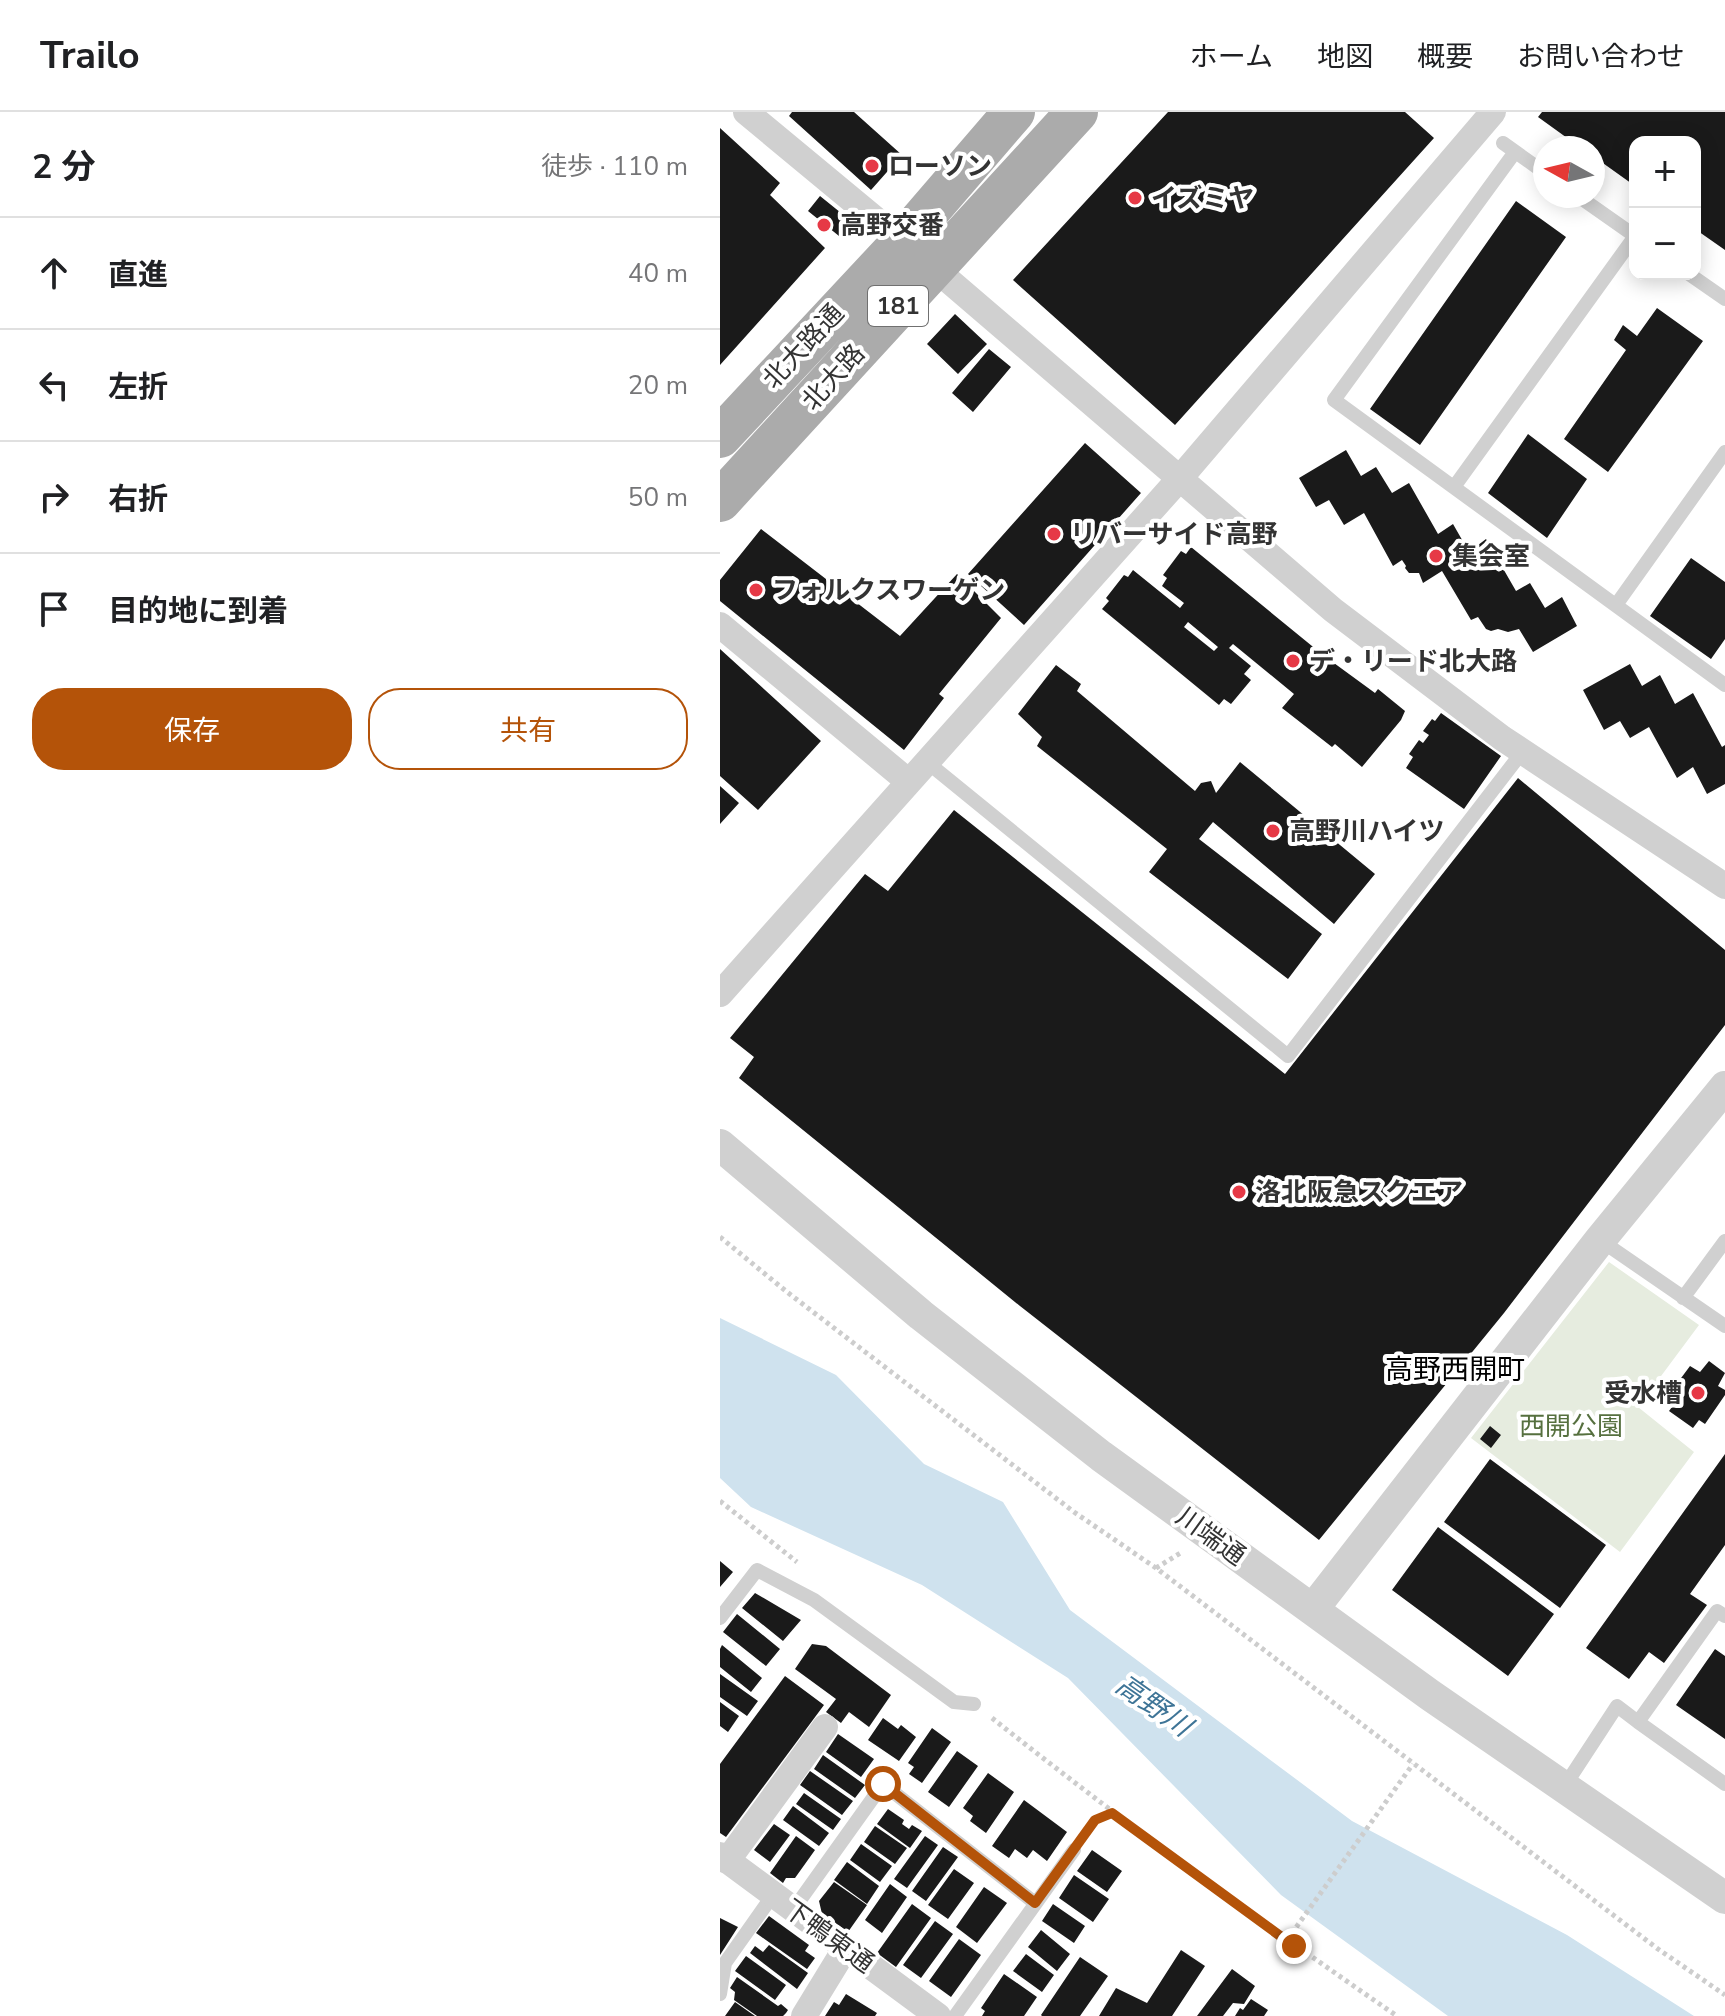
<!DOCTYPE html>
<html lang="ja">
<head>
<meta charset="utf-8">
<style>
  :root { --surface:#fff; --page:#f6f6f6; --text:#202124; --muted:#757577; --line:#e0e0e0; --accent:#b45309 }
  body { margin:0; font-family:"Nunito Sans","Noto Sans JP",sans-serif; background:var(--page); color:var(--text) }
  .controls { position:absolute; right:24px; top:24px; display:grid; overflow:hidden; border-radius:16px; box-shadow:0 4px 20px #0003 }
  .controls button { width:72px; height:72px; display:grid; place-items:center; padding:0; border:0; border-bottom:2px solid var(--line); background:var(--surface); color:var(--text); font:40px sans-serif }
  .compass { position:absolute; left:813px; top:24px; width:72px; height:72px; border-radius:50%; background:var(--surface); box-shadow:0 4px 20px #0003; rotate:278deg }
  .stop { position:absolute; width:24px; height:24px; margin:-18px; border:6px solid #b45309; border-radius:50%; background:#fff }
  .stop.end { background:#b45309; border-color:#fff; box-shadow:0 2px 8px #0008 }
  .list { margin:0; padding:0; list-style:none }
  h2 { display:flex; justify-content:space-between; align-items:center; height:104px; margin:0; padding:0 32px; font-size:34px }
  h2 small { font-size:26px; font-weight:400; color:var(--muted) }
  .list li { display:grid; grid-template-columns:52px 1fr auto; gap:24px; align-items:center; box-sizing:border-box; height:112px; padding:0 32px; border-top:2px solid var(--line) }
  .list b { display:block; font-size:30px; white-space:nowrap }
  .list em { font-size:26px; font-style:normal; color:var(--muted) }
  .actions { display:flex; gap:16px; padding:24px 32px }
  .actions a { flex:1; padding:18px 0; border:2px solid var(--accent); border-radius:32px; text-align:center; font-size:28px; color:var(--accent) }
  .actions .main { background:var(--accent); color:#fff }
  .icon { flex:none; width:44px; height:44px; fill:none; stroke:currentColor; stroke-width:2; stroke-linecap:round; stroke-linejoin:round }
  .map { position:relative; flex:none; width:1005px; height:1904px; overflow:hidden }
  header { display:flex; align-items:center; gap:48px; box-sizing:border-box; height:112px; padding:0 40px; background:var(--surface); border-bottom:2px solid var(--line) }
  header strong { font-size:38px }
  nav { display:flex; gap:44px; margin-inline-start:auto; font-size:28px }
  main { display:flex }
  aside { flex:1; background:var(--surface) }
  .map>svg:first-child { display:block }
  .green { fill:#e6ecdf }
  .water { fill:#cfe2ee }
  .building { fill:#1a1a1a; fill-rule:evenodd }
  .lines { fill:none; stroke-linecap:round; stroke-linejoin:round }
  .path { stroke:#cdcdcd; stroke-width:5; stroke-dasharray:4 4; stroke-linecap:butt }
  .service { stroke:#d0d0d0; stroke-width:14 }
  .minor { stroke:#d0d0d0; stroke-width:26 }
  .tertiary { stroke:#d0d0d0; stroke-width:32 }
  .primary { stroke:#ababab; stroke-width:42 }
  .route { stroke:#b45309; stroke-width:10 }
  .poi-dot { fill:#e63946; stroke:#fff; stroke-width:3 }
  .labels { text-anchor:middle; stroke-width:8; stroke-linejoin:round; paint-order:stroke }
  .shield { fill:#fff; stroke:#707070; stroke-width:2 }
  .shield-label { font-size:24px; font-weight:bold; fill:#333 }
  .poi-label { font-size:26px; font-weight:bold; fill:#333; stroke:#fff; text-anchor:start }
  .street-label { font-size:26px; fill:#333; stroke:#fff }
  .park-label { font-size:26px; fill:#56703f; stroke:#fff }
  .neighbourhood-label { font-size:28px; fill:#000; stroke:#fff }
  .water-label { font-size:28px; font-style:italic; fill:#3f7597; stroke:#fff }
</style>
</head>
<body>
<header>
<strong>Trailo</strong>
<nav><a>ホーム</a><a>地図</a><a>概要</a><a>お問い合わせ</a></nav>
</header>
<main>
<aside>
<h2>2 分<small>徒歩 · 110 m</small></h2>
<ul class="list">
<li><svg class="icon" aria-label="ahead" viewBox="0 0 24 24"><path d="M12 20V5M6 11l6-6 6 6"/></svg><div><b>直進</b></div><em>40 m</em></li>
<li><svg class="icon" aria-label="left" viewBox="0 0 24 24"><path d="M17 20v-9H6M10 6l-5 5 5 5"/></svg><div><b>左折</b></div><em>20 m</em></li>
<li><svg class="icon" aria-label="right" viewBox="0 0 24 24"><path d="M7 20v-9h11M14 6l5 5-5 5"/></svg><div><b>右折</b></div><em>50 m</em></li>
<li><svg class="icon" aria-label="arrive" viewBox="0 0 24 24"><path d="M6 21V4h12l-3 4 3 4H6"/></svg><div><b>目的地に到着</b></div></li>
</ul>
<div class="actions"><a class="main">保存</a><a>共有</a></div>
</aside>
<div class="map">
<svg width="1005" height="1904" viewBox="0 0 1005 1904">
  <rect width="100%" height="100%" fill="#fff"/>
  <path class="green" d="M 889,1150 L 979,1213 L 918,1295 L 974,1340 L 900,1440 L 751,1326 Z"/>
  <path class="water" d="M 0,1206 L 116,1263 L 204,1352 L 283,1390 L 350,1498 L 632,1709 L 847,1823 L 974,1904 L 728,1904 L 561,1783 L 348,1566 L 202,1473 L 31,1395 L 0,1366 Z"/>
  <path class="building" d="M 72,0 L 134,0 L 182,43 L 151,78 L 69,4 Z
    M 448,0 L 685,0 L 714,26 L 455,313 L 293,168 Z
    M 822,0 L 1005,0 L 1005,138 L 975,117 L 975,30 L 915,30 L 915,74 L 873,44 L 873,36 L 861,36 L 818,5 Z
    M 0,16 L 60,71 L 50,83 L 105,136 L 0,253 Z
    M 100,84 L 131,109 L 119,124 L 88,99 Z
    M 796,89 L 846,125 L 700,333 L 650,297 Z
    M 937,196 L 983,229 L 888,360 L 844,327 L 906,238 L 894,228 L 903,213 L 917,224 Z
    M 235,202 L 267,232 L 238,262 L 207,232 Z
    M 269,237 L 291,255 L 253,300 L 232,281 Z
    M 808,322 L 867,367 L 827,426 L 768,381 Z
    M 365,331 L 421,381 L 304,513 L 248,462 Z
    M 626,338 L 641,364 L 656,355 L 672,381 L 689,371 L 718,422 L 733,412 L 749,440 L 766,427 L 796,479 L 810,471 L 825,496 L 842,485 L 857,514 L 813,540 L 799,517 L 788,520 L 778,517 L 771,519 L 766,517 L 758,505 L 751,508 L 722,459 L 703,471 L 699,461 L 689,461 L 685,456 L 686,454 L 682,448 L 673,454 L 644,401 L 624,413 L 609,388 L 596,395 L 579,366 Z
    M 41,417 L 180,524 L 237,462 L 281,506 L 219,582 L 224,586 L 184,638 L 0,489 L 0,468 Z
    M 471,435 L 603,543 L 655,581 L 658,577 L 685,599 L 681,608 L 642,655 L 615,632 L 612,635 L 562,596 L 574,582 L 513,532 L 509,536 L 531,554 L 524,562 L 531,568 L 511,592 L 504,587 L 499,593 L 382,497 L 389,489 L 386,486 L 404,463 L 408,465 L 413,458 L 460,496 L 464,491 L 442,474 L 447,466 L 443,463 L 461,439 L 466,442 ZM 468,510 L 498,535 L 494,539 L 464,515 Z
    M 971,446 L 1005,470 L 1005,527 L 991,547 L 930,504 Z
    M 0,537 L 101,629 L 38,698 L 0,664 Z
    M 910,552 L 922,574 L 940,563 L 955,592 L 973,581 L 1002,635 L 1005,633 L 1005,672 L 987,682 L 973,655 L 957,666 L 929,615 L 910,626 L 900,609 L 884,618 L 863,578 Z
    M 336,553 L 361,572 L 357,579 L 475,679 L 481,671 L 491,669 L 496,681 L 520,650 L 655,762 L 614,812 L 493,710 L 479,727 L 602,822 L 568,867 L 429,760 L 447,737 L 317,634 L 322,625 L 298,602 Z
    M 721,601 L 781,644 L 744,697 L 686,656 L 693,645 L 689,642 L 699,628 L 703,631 L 709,623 L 703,619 L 712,607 L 715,609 Z
    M 798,666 L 1005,838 L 1005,913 L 784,1201 L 599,1428 L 300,1194 L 19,966 L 34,945 L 10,926 L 145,762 L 168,779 L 234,698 L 565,962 Z
    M 0,674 L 19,691 L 0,712 Z
    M 989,1249 L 1005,1261 L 998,1274 L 1005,1278 L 1005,1283 L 985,1312 L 979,1308 L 973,1316 L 949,1299 L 955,1291 L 947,1285 L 970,1254 L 980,1260 Z
    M 770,1314 L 781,1323 L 771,1336 L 760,1327 Z
    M 1005,1342 L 1005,1433 L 970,1482 L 987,1493 L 944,1551 L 929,1540 L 909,1567 L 866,1536 Z
    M 770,1347 L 886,1433 L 840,1496 L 724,1410 Z
    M 718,1415 L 834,1502 L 788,1564 L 672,1478 Z
    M 0,1449 L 13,1460 L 0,1475 Z
    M 35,1481 L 81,1508 L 63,1529 L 22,1496 Z
    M 17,1502 L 60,1537 L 46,1554 L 3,1520 Z
    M 92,1532 L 106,1534 L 171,1583 L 149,1615 L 129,1600 L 121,1611 L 106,1600 L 116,1587 L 75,1557 Z
    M 2,1533 L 42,1566 L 31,1580 L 0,1555 L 0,1537 Z
    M 995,1537 L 1005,1544 L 1005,1627 L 956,1593 Z
    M 0,1562 L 38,1589 L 27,1604 L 0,1585 Z
    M 65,1564 L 104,1593 L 6,1725 L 0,1721 L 0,1652 Z
    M 0,1590 L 19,1604 L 8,1620 L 0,1614 Z
    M 163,1606 L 178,1617 L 181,1613 L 196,1625 L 179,1649 L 148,1628 Z
    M 212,1616 L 231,1630 L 202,1671 L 189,1662 L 194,1655 L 188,1651 Z
    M 118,1622 L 154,1647 L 141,1665 L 106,1640 Z
    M 237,1639 L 258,1654 L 229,1695 L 208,1680 Z
    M 103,1643 L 145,1673 L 135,1686 L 94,1657 Z
    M 90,1659 L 133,1689 L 122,1703 L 80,1673 Z
    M 268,1661 L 294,1680 L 266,1721 L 250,1709 L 253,1704 L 243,1696 Z
    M 84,1681 L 121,1707 L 113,1718 L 76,1692 Z
    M 304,1688 L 347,1720 L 327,1749 L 313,1738 L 307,1746 L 295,1737 L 289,1746 L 272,1734 Z
    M 73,1694 L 109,1721 L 99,1734 L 63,1708 Z
    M 168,1697 L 184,1708 L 182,1712 L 189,1717 L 192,1713 L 202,1719 L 190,1736 L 157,1712 Z
    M 54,1712 L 70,1723 L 50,1750 L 34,1738 Z
    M 155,1714 L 187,1736 L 175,1752 L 144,1730 Z
    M 76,1724 L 95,1738 L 75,1766 L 66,1766 L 63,1771 L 50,1761 Z
    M 205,1724 L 218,1733 L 187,1776 L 174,1767 Z
    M 141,1732 L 172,1754 L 160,1770 L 130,1748 Z
    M 223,1735 L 238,1745 L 206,1789 L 192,1779 Z
    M 372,1738 L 402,1759 L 387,1780 L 357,1759 Z
    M 127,1750 L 159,1774 L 147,1792 L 114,1768 Z
    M 234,1757 L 254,1771 L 228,1807 L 208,1793 Z
    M 354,1763 L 389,1787 L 373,1810 L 339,1786 Z
    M 114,1770 L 147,1793 L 128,1820 L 102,1802 L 99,1789 Z
    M 170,1772 L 187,1785 L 162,1821 L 145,1808 Z
    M 264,1775 L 287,1791 L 257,1831 L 236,1815 Z
    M 192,1792 L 211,1806 L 176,1855 L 157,1841 Z
    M 333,1792 L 365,1814 L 354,1831 L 322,1809 Z
    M 49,1804 L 89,1833 L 85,1839 L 95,1846 L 87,1857 L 36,1821 Z
    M 0,1806 L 18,1815 L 0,1843 Z
    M 215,1809 L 233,1822 L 201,1866 L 183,1853 Z
    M 321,1818 L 350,1842 L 337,1859 L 308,1835 Z
    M 239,1827 L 261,1843 L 231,1885 L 209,1869 Z
    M 49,1833 L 88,1861 L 77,1877 L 30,1841 L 35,1834 L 43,1840 Z
    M 461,1838 L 485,1854 L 452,1904 L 379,1904 L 396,1876 L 427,1891 Z
    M 306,1842 L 334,1863 L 322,1880 L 293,1859 Z
    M 26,1844 L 66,1873 L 55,1888 L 15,1859 Z
    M 360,1845 L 388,1864 L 360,1904 L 322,1904 L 321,1903 Z
    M 512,1857 L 535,1874 L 524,1892 L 513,1891 L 503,1904 L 477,1904 Z
    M 284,1862 L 317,1885 L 304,1904 L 262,1904 L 265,1899 L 261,1896 Z
    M 17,1865 L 58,1894 L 61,1892 L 68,1898 L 66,1901 L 63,1904 L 37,1904 L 14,1888 L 15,1880 L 10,1876 Z
    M 126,1882 L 157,1901 L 155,1904 L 105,1904 L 114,1890 L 119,1893 Z
    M 531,1887 L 548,1898 L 544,1904 L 515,1904 L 520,1896 L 523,1898 Z
    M 15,1890 L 35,1904 L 5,1904 Z"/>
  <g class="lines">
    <path class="path" d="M 0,1125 L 67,1180 L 354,1400 L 436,1456 L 938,1837 L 1005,1883
      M 0,1389 L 77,1450
      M 436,1456 L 462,1440
      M 272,1606 C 403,1710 539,1809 677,1904
      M 366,1721 L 375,1708 L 392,1701
      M 567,1828 L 693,1652"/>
    <path class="service" d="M 783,31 L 825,61
      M 795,40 L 614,288 L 1005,573
      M 969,162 L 1005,187
      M 734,375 L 915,124 L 858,84
      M 896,493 L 1005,340
      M 207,650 L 568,944 L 803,639
      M 880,1128 L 1005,1214
      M 963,1186 L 1005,1129
      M 0,1506 L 37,1458 L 94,1488 L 234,1590 L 254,1592
      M 918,1610 L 1005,1672
      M 844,1675 L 897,1594 L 918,1610 L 997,1499 L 1005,1504
      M 73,1798 L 163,1672 L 315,1791
      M 0,1882 L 5,1851 L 53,1783
      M 235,1904 L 354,1738"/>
    <path class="minor" d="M 26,0 L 213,155 L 613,498 L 782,626 L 1005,774
      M 0,513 L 189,670
      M 0,882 L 461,365 L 773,0
      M 0,1743 L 218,1904
      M 7,1749 L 105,1615
      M 84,1904 L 125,1837"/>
    <path class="tertiary" d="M 0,1033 L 201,1203 L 381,1344 L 710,1583 L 1005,1786
      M 593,1497 L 880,1128 L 1005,975"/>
    <path class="primary" d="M 0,325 L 183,129 L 294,0
      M 0,389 L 357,0"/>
  </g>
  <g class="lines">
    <path class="route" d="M 163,1672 L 315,1791 L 375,1708 L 392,1701 L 574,1834"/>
  </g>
  <g class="poi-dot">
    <circle cx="152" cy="54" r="8"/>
    <circle cx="415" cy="86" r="8"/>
    <circle cx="104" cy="113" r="8"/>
    <circle cx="334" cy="422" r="8"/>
    <circle cx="716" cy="444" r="8"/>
    <circle cx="36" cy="478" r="8"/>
    <circle cx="573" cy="549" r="8"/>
    <circle cx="553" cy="719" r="8"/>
    <circle cx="519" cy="1080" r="8"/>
    <circle cx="978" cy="1281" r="8"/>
  </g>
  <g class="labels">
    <rect class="shield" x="148" y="174" width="60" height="40" rx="6"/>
    <g class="shield-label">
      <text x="178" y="202">181</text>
    </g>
    <g class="poi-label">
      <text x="168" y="63">ローソン</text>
      <text x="431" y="95">イズミヤ</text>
      <text x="120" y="122">高野交番</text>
      <text x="350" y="431">リバーサイド高野</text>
      <text x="732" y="453">集会室</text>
      <text x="52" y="487">フォルクスワーゲン</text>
      <text x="589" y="558">デ・リード北大路</text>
      <text x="569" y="728">高野川ハイツ</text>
      <text x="535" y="1089">洛北阪急スクエア</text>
      <text x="962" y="1290" text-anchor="end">受水槽</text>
    </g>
    <g class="street-label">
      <text transform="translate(83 234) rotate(-47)" y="9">北大路通</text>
      <text transform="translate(113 265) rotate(-48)" y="9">北大路</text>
      <text transform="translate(491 1424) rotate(36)" y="9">川端通</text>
      <text transform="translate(109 1824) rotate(36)" y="9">下鴨東通</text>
    </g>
    <g class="park-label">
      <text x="851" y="1323">西開公園</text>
    </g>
    <g class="neighbourhood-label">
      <text x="735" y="1267">高野西開町</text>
    </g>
    <g class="water-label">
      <text transform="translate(434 1593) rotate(35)" y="10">高野川</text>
    </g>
  </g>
</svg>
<div class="controls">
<button>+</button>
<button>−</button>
</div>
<svg class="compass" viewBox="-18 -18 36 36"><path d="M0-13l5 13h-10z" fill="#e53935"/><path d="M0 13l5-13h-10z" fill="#757577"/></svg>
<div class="stop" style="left:163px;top:1672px"></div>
<div class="stop end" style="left:574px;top:1834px"></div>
</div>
</main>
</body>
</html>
